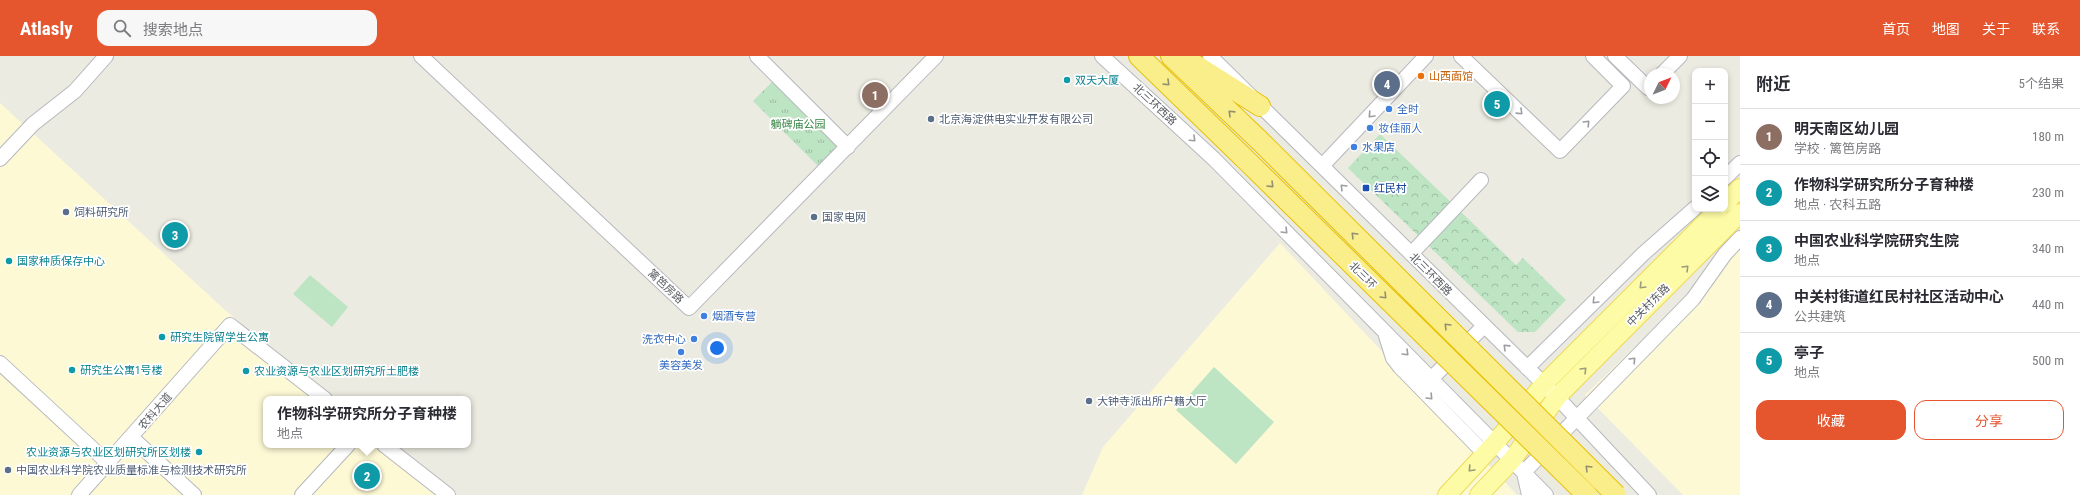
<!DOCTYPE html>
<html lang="zh">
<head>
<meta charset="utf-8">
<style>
  :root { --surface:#fff; --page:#f7f7f7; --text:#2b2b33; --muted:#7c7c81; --line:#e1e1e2; --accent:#e5562e }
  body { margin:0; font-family:"Roboto Condensed","Noto Sans SC",sans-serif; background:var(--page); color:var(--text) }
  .controls { position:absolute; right:12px; top:12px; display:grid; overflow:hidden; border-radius:8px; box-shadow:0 2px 6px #0003 }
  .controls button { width:36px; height:36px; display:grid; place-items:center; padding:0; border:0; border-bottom:1px solid var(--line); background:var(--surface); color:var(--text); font:20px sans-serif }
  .compass { position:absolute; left:1644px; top:12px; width:36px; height:36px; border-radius:50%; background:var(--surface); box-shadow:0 2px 6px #0003; rotate:47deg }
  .you { position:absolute; left:717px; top:292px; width:14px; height:14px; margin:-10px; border:3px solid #fff; border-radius:50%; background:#1a73e8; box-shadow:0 0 0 6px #1a73e833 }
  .badge { display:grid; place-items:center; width:26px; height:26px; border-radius:50%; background:var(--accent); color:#fff; font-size:13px; font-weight:700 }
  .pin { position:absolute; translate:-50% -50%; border:2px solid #fff; box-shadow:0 1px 4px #0006 }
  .popup { position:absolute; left:263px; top:340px; width:208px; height:52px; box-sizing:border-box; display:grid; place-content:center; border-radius:8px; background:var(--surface); filter:drop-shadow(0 1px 3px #0005); font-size:13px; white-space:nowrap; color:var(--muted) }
  .popup b { font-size:15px; color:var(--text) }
  .popup::after { content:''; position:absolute; left:50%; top:100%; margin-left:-8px; border:8px solid transparent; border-top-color:var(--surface) }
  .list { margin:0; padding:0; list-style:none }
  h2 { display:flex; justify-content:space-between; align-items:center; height:52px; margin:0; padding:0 16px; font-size:17px }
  h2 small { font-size:13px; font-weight:400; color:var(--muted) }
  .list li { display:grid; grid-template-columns:26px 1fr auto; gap:12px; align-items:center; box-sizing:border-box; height:56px; padding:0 16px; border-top:1px solid var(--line) }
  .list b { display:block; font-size:15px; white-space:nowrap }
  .list p { margin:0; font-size:13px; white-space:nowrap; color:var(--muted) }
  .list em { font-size:13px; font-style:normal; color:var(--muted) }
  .actions { display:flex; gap:8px; padding:12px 16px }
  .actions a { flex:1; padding:9px 0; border:1px solid var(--accent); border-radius:12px; text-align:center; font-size:14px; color:var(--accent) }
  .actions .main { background:var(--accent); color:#fff }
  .icon { flex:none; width:22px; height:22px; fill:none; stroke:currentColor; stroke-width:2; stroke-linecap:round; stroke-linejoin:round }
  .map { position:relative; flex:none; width:1740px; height:439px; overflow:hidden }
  header { display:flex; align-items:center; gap:24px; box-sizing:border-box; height:56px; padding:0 20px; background:var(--accent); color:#fff }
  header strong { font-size:19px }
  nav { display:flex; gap:22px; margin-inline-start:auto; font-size:14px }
  .search { width:280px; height:36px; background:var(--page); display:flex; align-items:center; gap:10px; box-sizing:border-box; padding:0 14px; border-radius:12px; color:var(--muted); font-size:15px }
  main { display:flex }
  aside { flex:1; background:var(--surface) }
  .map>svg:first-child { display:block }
  .commercial { fill:#fdf9d5 }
  .grass { fill:#bde4c3 }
  .forest { fill:url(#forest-crowns) }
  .park { fill:url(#park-tufts) }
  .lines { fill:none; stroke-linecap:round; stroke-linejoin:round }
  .minor-casing { stroke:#b6b8bd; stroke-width:16 }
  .major-casing { stroke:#eed958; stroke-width:20 }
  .highway-casing { stroke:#e8c105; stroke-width:22 }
  .minor { stroke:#fff; stroke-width:14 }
  .major { stroke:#fdfba5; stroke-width:18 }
  .highway { stroke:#faee8a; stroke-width:20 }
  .highway-bridge-casing { stroke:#e8c105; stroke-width:22; stroke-linecap:butt }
  .highway-bridge { stroke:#faee8a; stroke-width:20 }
  .oneway { stroke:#918f70 }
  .oneway2 { stroke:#9b9da1 }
  .oneway3 { stroke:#9b9c7d }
  .food-dot { fill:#e8710a; stroke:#fff; stroke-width:1.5 }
  .culture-dot { fill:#0f9aa8; stroke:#fff; stroke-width:1.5 }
  .shop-dot { fill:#3f7fe0; stroke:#fff; stroke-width:1.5 }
  .service-dot { fill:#5c6f8a; stroke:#fff; stroke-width:1.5 }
  .transit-dot { fill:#1a4fb4; stroke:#fff; stroke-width:1.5 }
  .labels { text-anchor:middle; stroke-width:3.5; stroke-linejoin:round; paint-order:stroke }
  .food-label { font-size:11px; fill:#c56008; stroke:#fff; text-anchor:start }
  .culture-label { font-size:11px; fill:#0d838f; stroke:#fff; text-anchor:start }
  .street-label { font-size:11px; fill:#595c62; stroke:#fff }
  .shop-label { font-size:11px; fill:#366cbe; stroke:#fff; text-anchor:start }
  .service-label { font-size:11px; fill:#4e5e75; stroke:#fff; text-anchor:start }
  .park-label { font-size:11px; fill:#368445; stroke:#fff }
  .transit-label { font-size:11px; fill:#164399; stroke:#fff; text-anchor:start }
</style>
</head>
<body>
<header>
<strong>Atlasly</strong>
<div class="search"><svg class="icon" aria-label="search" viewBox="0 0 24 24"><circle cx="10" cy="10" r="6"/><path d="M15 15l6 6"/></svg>搜索地点</div>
<nav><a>首页</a><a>地图</a><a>关于</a><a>联系</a></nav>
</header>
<main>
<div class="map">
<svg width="1740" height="439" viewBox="0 0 1740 439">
  <defs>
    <pattern id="forest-crowns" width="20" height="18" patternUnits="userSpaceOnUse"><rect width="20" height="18" fill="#bde4c3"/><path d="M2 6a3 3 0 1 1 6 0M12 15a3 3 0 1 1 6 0" fill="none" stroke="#9dbca2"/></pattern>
    <pattern id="park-tufts" width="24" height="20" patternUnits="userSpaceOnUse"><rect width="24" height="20" fill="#bde4c3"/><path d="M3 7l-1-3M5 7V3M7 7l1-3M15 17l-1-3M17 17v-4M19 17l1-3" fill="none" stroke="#9dbca2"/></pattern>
  </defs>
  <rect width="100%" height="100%" fill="#ecebe1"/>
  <path class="commercial" d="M 0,47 L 225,254 L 331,343 L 266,343 L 266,389 L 385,389 L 444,439 L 0,439 Z
    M 1280,187 L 1517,439 L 1082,439 L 1103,391 Z
    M 1740,190 L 1740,439 L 1683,439 L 1585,339 Z"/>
  <path class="grass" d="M 310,219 L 348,251 L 332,271 L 293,238 Z
    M 1214,311 L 1274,366 L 1236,408 L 1176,354 Z"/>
  <path class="forest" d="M 1380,78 L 1516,209 L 1523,202 L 1566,244 L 1535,276 L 1518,276 L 1348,112 Z"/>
  <path class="park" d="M 774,24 L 842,91 L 820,112 L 753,45 Z"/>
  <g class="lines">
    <g class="minor-casing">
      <path id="minor" d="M 421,0 L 689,252 L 936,0
        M 757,0 L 848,91
        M 1102,0 L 1214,103 L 1546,439
        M 1210,0 L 1557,341 L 1649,439
        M 1461,0 L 1560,95 L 1623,30 L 1593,0
        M 1615,0 L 1648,32 L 1650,30
        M 1662,18 L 1680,0
        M 0,103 L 33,68 L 75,35 L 106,0
        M 1322,110 L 1426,0
        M 1725,122 L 1740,107
        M 1411,198 L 1481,124
        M 1386,280 L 1393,302 L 1400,311 L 1485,398
        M 0,307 L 108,407
        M 1527,312 L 1643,198 L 1695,152
        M 1431,323 L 1484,270
        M 131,381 L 194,439
        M 384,389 L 448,439
        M 1524,416 L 1693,243 L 1725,198 L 1740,182
        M 1524,417 L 1529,439
        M 79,439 L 230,269 L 325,343
        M 302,439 L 348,389"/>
    </g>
    <g class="major-casing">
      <path id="major" d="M 1725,147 L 1740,132
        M 1447,439 L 1495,387 L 1544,328 L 1719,153
        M 1479,439 L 1512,404 L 1557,341 L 1740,157"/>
    </g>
    <g class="highway-casing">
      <path id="highway" d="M 1139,0 L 1243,101
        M 1171,0 L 1259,84
        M 1189,5 L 1260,50"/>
    </g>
    <use href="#minor" class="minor"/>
    <use href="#major" class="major"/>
    <use href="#highway" class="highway"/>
    <g class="highway-bridge-casing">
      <path id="highway-bridge" d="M 1259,84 L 1616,439
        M 1243,101 L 1587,439"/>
    </g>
    <use href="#highway-bridge" class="highway-bridge"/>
  </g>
  <defs><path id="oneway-chevron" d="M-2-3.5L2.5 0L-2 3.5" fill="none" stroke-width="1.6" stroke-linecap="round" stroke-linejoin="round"/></defs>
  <g class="oneway">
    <use href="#oneway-chevron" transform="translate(1167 27) rotate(44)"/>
    <use href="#oneway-chevron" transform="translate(1231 57) rotate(-136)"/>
    <use href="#oneway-chevron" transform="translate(1271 129) rotate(45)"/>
    <use href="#oneway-chevron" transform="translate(1354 179) rotate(-135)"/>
    <use href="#oneway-chevron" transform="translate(1384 240) rotate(45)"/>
    <use href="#oneway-chevron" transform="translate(1447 270) rotate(-135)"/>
    <use href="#oneway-chevron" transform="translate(1588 412) rotate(-135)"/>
  </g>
  <g class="oneway2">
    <use href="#oneway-chevron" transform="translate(1520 56) rotate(44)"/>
    <use href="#oneway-chevron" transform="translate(1371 59) rotate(133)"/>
    <use href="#oneway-chevron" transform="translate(1587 67) rotate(-46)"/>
    <use href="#oneway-chevron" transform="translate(1193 83) rotate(43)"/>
    <use href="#oneway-chevron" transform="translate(1343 131) rotate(-135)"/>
    <use href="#oneway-chevron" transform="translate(1285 175) rotate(45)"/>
    <use href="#oneway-chevron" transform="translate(1595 245) rotate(135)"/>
    <use href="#oneway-chevron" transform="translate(1506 291) rotate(-136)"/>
    <use href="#oneway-chevron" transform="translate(1406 297) rotate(45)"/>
    <use href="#oneway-chevron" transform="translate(1633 304) rotate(-46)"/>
    <use href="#oneway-chevron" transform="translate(1430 341) rotate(46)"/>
  </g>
  <g class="oneway3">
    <use href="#oneway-chevron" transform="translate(1686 212) rotate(-45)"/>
    <use href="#oneway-chevron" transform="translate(1642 230) rotate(135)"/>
    <use href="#oneway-chevron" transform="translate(1584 314) rotate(-45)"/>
    <use href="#oneway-chevron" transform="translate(1471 413) rotate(133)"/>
  </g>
  <circle class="food-dot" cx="1421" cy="20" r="4"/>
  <g class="culture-dot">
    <circle cx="1067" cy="24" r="4"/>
    <circle cx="9" cy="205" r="4"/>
    <circle cx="162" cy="281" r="4"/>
    <circle cx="72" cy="314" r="4"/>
    <circle cx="246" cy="315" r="4"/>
    <circle cx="199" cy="396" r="4"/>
  </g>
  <g class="shop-dot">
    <circle cx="1389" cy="53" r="4"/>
    <circle cx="1370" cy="72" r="4"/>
    <circle cx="1354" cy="91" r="4"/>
    <circle cx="704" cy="260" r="4"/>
    <circle cx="694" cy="283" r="4"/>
    <circle cx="681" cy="296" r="4"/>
  </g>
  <g class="service-dot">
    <circle cx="931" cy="63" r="4"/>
    <circle cx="66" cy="156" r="4"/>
    <circle cx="814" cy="161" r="4"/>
    <circle cx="1089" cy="345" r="4"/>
    <circle cx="8" cy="414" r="4"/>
  </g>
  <rect class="transit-dot" x="1362" y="128" width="8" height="8" rx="2"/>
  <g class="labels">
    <g class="food-label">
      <text x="1429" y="24">山西面馆</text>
    </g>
    <g class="culture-label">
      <text x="1075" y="28">双天大厦</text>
      <text x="17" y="209">国家种质保存中心</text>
      <text x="170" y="285">研究生院留学生公寓</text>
      <text x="80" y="318">研究生公寓1号楼</text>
      <text x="254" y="319">农业资源与农业区划研究所土肥楼</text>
      <text x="191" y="400" text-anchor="end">农业资源与农业区划研究所区划楼</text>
    </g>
    <g class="street-label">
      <text transform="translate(1155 48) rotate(43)" y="4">北三环西路</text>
      <text transform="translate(1431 218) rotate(45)" y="4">北三环西路</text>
      <text transform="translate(1363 219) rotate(45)" y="4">北三环</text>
      <text transform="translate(666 230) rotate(43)" y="4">篱笆房路</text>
      <text transform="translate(1648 249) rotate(-45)" y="4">中关村东路</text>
      <text transform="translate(155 355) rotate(-49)" y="4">农科大道</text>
    </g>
    <g class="shop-label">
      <text x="1397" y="57">全时</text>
      <text x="1378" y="76">妆佳丽人</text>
      <text x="1362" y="95">水果店</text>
      <text x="712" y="264">烟酒专营</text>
      <text x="686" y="287" text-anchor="end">洗衣中心</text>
      <text x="681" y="313" text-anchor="middle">美容美发</text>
    </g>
    <g class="service-label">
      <text x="939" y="67">北京海淀供电实业开发有限公司</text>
      <text x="74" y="160">饲料研究所</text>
      <text x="822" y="165">国家电网</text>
      <text x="1097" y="349">大钟寺派出所户籍大厅</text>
      <text x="16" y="418">中国农业科学院农业质量标准与检测技术研究所</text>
    </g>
    <g class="park-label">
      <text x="798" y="72">躺碑庙公园</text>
    </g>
    <g class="transit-label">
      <text x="1374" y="136">红民村</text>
    </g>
  </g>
</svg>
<div class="controls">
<button>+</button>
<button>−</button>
<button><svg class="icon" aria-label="locate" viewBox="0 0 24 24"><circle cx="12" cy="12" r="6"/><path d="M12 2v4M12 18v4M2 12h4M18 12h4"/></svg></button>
<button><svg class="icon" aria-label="layers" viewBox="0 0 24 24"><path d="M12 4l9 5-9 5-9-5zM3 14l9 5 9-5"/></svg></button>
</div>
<svg class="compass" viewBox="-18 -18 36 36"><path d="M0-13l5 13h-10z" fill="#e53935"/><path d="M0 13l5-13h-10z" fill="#7c7c81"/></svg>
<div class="you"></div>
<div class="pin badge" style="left:875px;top:39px;background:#8d6e63">1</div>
<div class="pin badge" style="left:367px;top:420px;background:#0f9aa8">2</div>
<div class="popup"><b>作物科学研究所分子育种楼</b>地点</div>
<div class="pin badge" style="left:175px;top:179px;background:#0f9aa8">3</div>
<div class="pin badge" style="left:1387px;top:28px;background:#5c6f8a">4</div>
<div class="pin badge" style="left:1497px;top:48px;background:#0f9aa8">5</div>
</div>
<aside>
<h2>附近<small>5个结果</small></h2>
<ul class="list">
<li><span class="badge" style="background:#8d6e63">1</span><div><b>明天南区幼儿园</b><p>学校 · 篱笆房路</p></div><em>180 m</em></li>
<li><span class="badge" style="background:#0f9aa8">2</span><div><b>作物科学研究所分子育种楼</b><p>地点 · 农科五路</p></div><em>230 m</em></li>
<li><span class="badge" style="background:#0f9aa8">3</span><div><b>中国农业科学院研究生院</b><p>地点</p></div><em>340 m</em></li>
<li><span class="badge" style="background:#5c6f8a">4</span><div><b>中关村街道红民村社区活动中心</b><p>公共建筑</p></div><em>440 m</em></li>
<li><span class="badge" style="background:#0f9aa8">5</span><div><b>亭子</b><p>地点</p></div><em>500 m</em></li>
</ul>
<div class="actions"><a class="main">收藏</a><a>分享</a></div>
</aside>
</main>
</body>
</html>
